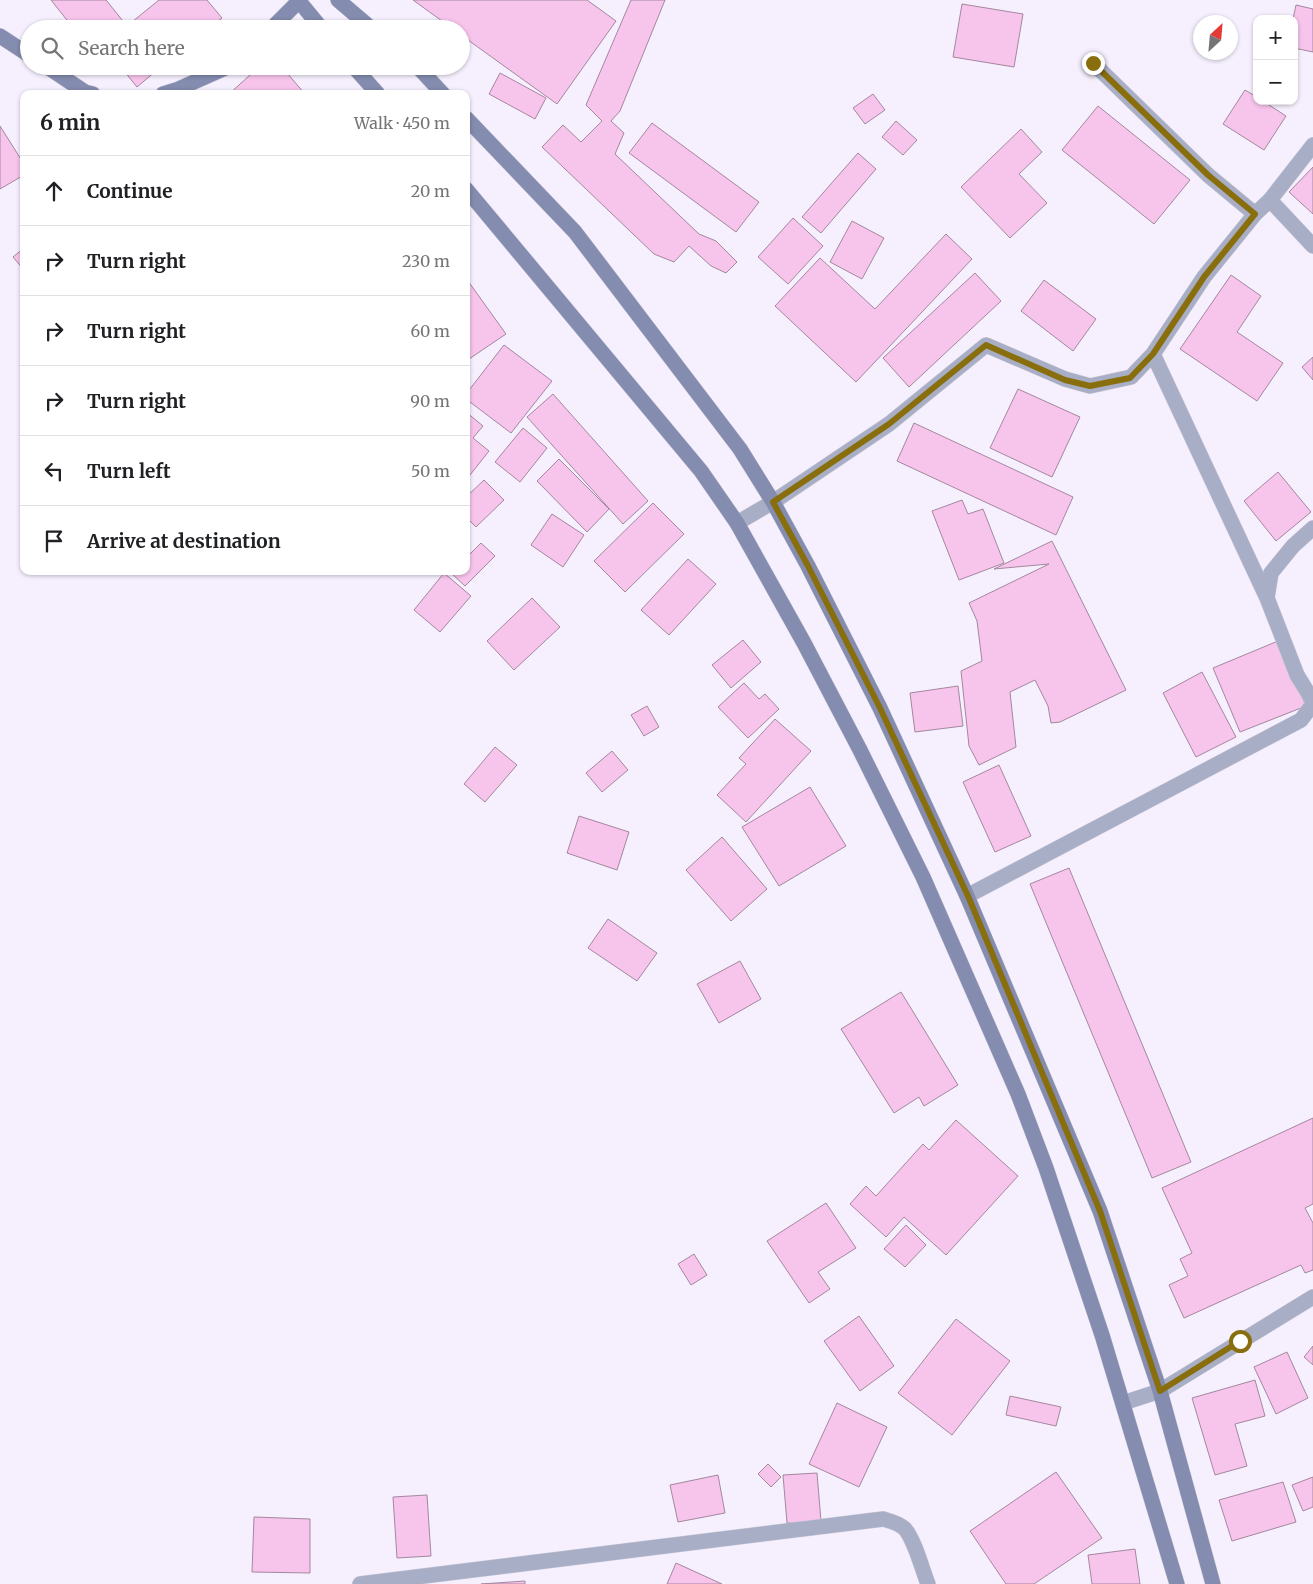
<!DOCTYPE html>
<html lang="en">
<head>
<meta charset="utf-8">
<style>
  :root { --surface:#fff; --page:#f6f6f6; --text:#202124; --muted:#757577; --line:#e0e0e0 }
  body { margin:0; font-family:Merriweather,serif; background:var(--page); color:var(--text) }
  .controls { position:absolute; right:15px; top:15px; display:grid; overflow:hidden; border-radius:10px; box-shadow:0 1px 4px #0004 }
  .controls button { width:45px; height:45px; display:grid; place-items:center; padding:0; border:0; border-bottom:1px solid var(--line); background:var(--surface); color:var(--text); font:25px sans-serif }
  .compass { position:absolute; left:1193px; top:15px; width:45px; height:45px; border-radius:50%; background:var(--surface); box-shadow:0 1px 4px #0004; rotate:26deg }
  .stop { position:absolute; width:15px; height:15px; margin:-11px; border:4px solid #896e0e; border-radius:50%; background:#fff }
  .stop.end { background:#896e0e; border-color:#fff; box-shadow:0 1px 5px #0008 }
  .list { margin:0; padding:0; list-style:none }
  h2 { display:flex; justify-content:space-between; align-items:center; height:65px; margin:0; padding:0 20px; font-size:21px }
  h2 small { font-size:16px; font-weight:400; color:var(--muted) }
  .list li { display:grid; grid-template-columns:32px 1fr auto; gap:15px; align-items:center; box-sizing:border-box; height:70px; padding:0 20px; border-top:1px solid var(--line) }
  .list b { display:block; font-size:19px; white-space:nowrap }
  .list em { font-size:16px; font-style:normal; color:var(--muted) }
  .icon { flex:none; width:28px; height:28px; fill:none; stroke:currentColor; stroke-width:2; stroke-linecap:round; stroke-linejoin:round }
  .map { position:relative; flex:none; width:1313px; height:1584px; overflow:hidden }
  .search { position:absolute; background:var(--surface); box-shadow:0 1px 4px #0004; left:20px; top:20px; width:450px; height:55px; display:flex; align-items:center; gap:12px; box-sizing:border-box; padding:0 18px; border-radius:28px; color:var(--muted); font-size:19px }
  .panel { position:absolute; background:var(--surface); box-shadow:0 1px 4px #0004; left:20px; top:90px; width:450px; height:485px; border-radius:10px }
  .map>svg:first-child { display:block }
  .building { fill:#f7c4ec; stroke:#a4879e }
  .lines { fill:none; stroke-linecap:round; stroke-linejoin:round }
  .minor-casing { stroke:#d2cdda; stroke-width:16 }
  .tertiary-casing { stroke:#d2cdda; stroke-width:16 }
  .secondary-casing { stroke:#d2cdda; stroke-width:16 }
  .minor { stroke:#a8aec6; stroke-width:15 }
  .tertiary { stroke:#a8aec6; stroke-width:15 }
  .secondary { stroke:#848caf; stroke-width:15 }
  .route { stroke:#896e0e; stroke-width:6 }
</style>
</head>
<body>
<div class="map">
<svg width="1313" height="1584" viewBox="0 0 1313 1584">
  <rect width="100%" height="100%" fill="#f6f0fe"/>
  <path class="building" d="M 51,0 L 106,0 L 127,26 L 159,0 L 207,0 L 222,18 L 208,29 L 74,29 Z
    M 413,0 L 587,0 L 616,21 L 557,104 L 461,35 L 461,29 L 453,29 Z
    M 631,0 L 665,0 L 620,111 L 611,121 L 624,133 L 615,154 L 699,234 L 716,241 L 737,262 L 726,273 L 711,266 L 689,246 L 674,262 L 654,254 L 542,147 L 563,125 L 581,142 L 602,121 L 586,105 Z
    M 962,4 L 1023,14 L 1014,67 L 953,57 Z
    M 1296,5 L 1313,9 L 1313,52 L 1294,48 L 1294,19 L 1293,19 Z
    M 120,66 L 162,66 L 137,87 Z
    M 260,66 L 281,66 L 305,94 L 229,94 Z
    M 500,73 L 546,98 L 535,119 L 489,94 Z
    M 1245,90 L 1257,97 L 1257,101 L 1263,101 L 1286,116 L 1264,150 L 1223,124 Z
    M 873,94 L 885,110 L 865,124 L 853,108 Z
    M 1098,106 L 1190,180 L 1154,224 L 1062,150 Z
    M 896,121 L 917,140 L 903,155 L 882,137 Z
    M 652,123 L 759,202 L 736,232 L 629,153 Z
    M 0,126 L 24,164 L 24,175 L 0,189 Z
    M 1021,129 L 1042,152 L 1019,174 L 1047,203 L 1010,238 L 961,187 Z
    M 858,153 L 876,169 L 821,233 L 802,217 Z
    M 1313,167 L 1313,214 L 1289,192 Z
    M 793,218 L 823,246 L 788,284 L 758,257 Z
    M 852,221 L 884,238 L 862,279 L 830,262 Z
    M 946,234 L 972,259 L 856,382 L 775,306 L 820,258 L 875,309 Z
    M 24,248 L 24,270 L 13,257 Z
    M 975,273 L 1001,301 L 909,387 L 883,358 Z
    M 1231,275 L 1261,296 L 1237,332 L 1283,363 L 1257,401 L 1180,349 Z
    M 1044,280 L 1096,319 L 1073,351 L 1021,311 Z
    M 468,281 L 506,334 L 469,359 L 466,355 L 466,282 Z
    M 504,345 L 552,381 L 511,433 L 466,399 L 466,394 Z
    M 1313,357 L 1313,380 L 1302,367 Z
    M 1018,389 L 1080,417 L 1052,477 L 990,448 Z
    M 553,394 L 648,501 L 623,524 L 527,417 Z
    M 466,412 L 483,426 L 473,438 L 489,451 L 466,480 Z
    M 914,423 L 1073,497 L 1056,535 L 897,461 Z
    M 523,428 L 547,448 L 520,482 L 495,462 Z
    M 559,459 L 609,509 L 587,532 L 537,481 Z
    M 1278,472 L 1311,512 L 1276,541 L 1244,501 Z
    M 484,480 L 504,500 L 476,527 L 466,517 L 466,497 Z
    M 962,500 L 968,514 L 983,509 L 1004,563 L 959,580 L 932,511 Z
    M 653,503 L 684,534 L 625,592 L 594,561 Z
    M 552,514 L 584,535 L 563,567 L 531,545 Z
    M 1052,541 L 1126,690 L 1060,722 L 1051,723 L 1048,706 L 1035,680 L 1010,692 L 1016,747 L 979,765 L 969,746 L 961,671 L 982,661 L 977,621 L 969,603 L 1049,564 L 994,569 Z
    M 481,543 L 495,556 L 465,586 L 451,573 L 453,571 L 466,571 L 466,558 Z
    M 688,559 L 716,584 L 669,635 L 641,610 Z
    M 444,573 L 471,596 L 440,632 L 414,610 Z
    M 532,598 L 560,627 L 514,670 L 487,641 Z
    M 743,640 L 761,662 L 731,688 L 712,665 Z
    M 1278,641 L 1306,706 L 1240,732 L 1213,668 Z
    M 1202,672 L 1236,737 L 1196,757 L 1163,693 Z
    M 744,683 L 759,699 L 765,694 L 779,709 L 748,738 L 718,707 Z
    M 958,686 L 963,726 L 915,732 L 910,693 Z
    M 647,706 L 659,727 L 644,736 L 631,715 Z
    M 775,719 L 811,751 L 746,822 L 717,795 L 746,764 L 739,758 Z
    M 495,747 L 517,765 L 485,802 L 464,784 Z
    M 612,751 L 628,770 L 602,792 L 586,773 Z
    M 999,765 L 1031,836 L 995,852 L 963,782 Z
    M 810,787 L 846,846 L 779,886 L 742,827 Z
    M 579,816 L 629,832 L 617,870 L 567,853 Z
    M 722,837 L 767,889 L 731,921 L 686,870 Z
    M 1069,868 L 1191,1162 L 1152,1178 L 1030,884 Z
    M 608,919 L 657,953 L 637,981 L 588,948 Z
    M 740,961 L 761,999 L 719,1023 L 697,984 Z
    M 901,992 L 958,1085 L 924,1106 L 919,1097 L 894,1113 L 841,1029 Z
    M 1313,1118 L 1313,1204 L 1305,1208 L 1313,1223 L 1313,1270 L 1305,1273 L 1301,1265 L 1184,1318 L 1169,1285 L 1188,1276 L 1180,1259 L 1192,1253 L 1162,1188 Z
    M 956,1120 L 1018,1176 L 946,1255 L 904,1217 L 886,1237 L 850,1204 L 866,1186 L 876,1196 L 923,1144 L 929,1150 Z
    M 826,1203 L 856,1248 L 818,1272 L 830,1289 L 809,1303 L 767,1241 Z
    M 906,1225 L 926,1245 L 905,1267 L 884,1249 Z
    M 694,1254 L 707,1275 L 691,1285 L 678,1264 Z
    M 859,1316 L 894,1366 L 860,1391 L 824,1341 Z
    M 956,1319 L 1010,1361 L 952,1435 L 898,1393 Z
    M 1313,1346 L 1313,1365 L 1304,1357 Z
    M 1287,1352 L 1308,1398 L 1276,1414 L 1254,1367 Z
    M 1255,1380 L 1265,1416 L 1235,1424 L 1247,1466 L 1215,1475 L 1192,1398 Z
    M 1010,1396 L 1061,1407 L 1056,1426 L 1006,1415 Z
    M 837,1403 L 887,1427 L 859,1487 L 809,1464 Z
    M 768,1464 L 781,1477 L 771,1487 L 758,1474 Z
    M 1056,1472 L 1102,1538 L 1034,1584 L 1006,1584 L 970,1531 Z
    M 817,1473 L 821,1521 L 787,1523 L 783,1475 Z
    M 718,1475 L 725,1513 L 678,1522 L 670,1485 Z
    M 1313,1477 L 1313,1507 L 1303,1511 L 1292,1485 Z
    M 1283,1482 L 1296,1522 L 1232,1541 L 1219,1500 Z
    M 427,1495 L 431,1556 L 397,1558 L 393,1497 Z
    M 254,1517 L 310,1519 L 310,1573 L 252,1572 Z
    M 1135,1549 L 1140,1584 L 1092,1584 L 1088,1555 Z
    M 676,1563 L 722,1584 L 667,1584 Z
    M 525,1581 L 525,1584 L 481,1584 Z"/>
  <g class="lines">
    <g class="minor-casing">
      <path id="minor" d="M 1093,63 L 1208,175 L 1255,214
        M 1270,200 L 1313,246
        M 1153,354 L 1267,598
        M 737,523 L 773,502 L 889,424 L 986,345 L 1065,379 L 1090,386 L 1131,377 L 1153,354 L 1204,277 L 1255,214 L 1270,200 L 1313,145
        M 1313,528 L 1293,546 L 1271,573 L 1267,598 L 1297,675 L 1313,701
        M 967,896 L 1301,720 L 1313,704
        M 360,1584 L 883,1519 C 890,1521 899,1523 905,1529 C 915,1541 922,1569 928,1584"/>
    </g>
    <g class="tertiary-casing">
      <path id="tertiary" d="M 1123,1403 L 1160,1391 L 1313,1297"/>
    </g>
    <g class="secondary-casing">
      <path id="secondary" d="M 298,0 L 322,29
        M 338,0 L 372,29
        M 271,29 L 300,0
        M 0,36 L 29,55
        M 46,66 L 85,92 L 93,94
        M 353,66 L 378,94
        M 417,66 L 443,94
        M 163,94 L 176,90 L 230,66
        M 466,118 L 575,232 L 740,449 L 773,502 L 808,566 L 880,708 L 967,896 L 1100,1211 L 1160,1391 L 1213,1584
        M 466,189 L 701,471 L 737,523 L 804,643 L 860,750 L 923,877 L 1018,1094 L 1046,1168 L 1102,1335 L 1177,1584"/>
    </g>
    <use href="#minor" class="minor"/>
    <use href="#tertiary" class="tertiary"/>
    <use href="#secondary" class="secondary"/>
  </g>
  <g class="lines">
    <path class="route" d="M 1093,63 L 1208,175 L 1255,214 L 1204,277 L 1153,354 L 1130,378 L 1090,386 L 1065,380 L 986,345 L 889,424 L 773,502 L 808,566 L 880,708 L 968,896 L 1100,1211 L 1160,1391 L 1240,1341"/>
  </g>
</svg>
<div class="controls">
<button>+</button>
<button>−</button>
</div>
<svg class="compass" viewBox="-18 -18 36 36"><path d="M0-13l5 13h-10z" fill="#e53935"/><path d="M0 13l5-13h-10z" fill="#757577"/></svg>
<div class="stop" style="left:1240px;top:1341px"></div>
<div class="stop end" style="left:1093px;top:63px"></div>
<div class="search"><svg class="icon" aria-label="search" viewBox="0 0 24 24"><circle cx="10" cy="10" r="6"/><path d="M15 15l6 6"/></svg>Search here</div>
<section class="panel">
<h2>6 min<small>Walk · 450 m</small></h2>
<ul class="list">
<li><svg class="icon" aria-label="ahead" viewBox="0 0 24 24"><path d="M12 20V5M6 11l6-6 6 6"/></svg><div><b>Continue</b></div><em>20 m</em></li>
<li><svg class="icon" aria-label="right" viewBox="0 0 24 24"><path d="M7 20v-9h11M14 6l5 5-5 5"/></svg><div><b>Turn right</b></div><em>230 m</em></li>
<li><svg class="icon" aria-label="right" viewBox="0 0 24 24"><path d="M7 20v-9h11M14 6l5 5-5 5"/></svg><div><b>Turn right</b></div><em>60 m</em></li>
<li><svg class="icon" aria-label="right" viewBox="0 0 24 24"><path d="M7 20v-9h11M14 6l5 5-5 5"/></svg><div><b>Turn right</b></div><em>90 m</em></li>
<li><svg class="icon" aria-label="left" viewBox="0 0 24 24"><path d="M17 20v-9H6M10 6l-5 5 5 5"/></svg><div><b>Turn left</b></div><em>50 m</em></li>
<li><svg class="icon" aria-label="arrive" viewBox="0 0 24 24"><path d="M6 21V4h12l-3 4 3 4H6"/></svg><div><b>Arrive at destination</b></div></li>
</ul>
</section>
</div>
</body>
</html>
